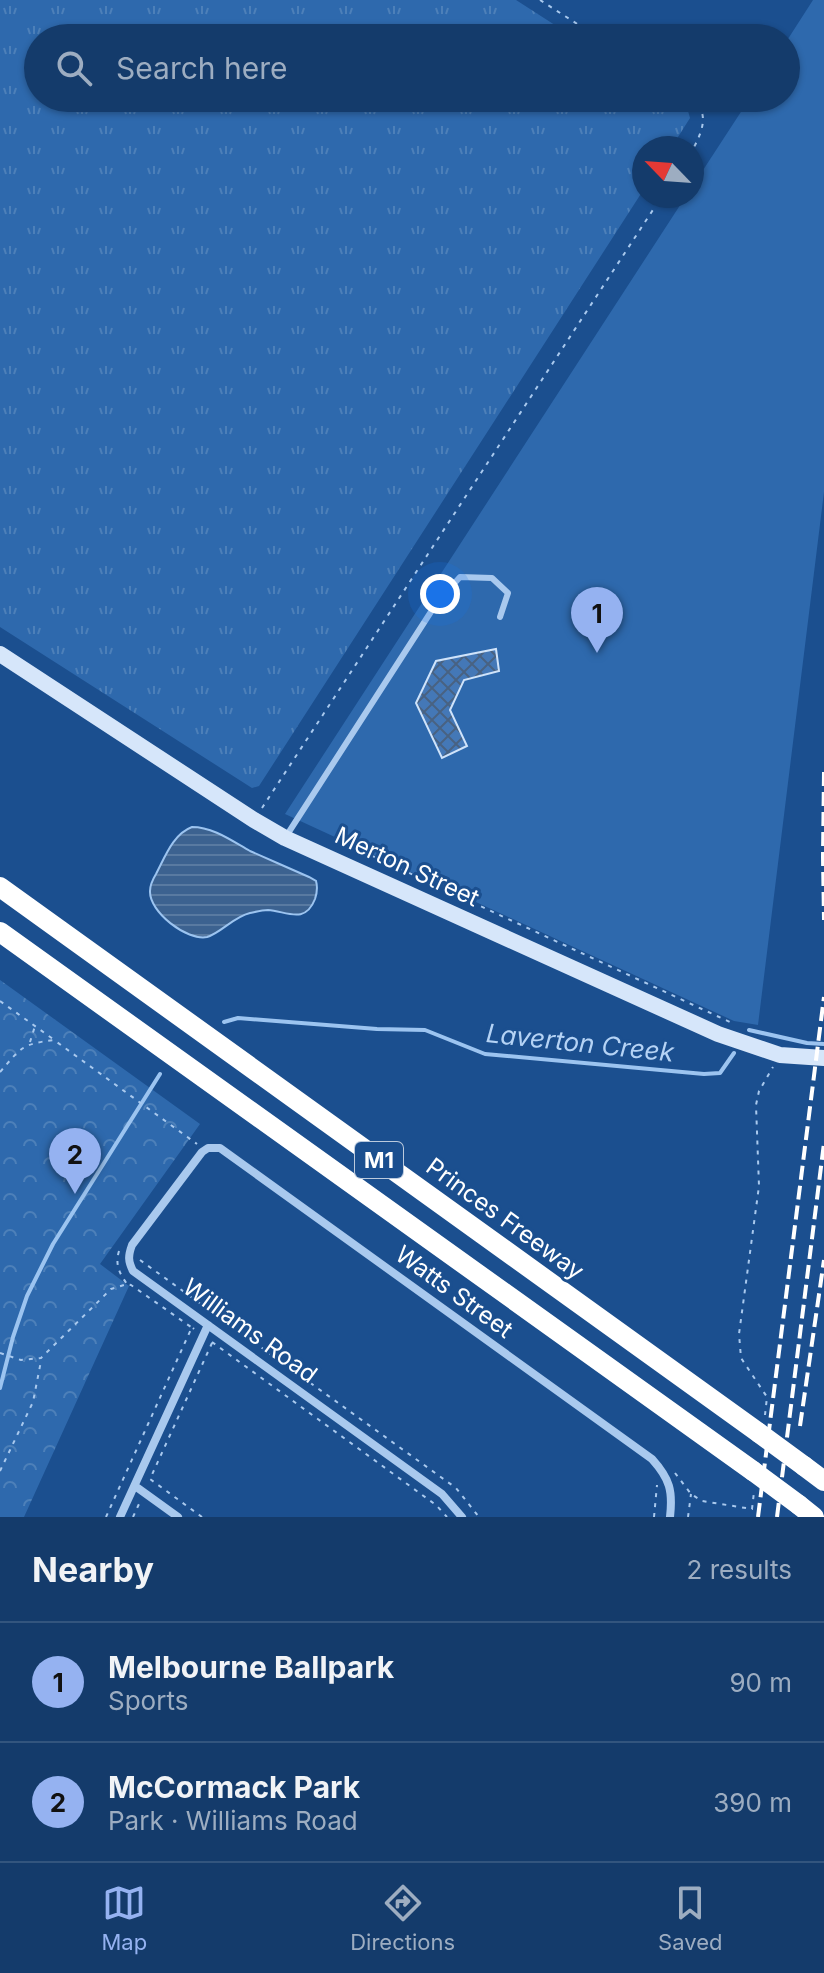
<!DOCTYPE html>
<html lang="en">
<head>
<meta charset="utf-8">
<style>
  :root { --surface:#143b6b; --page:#214673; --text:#f1f3f6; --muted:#9dadc1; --line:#33557e; --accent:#95b2f1 }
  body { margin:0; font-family:Inter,sans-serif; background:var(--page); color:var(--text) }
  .compass { position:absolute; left:632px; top:136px; width:72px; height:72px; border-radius:50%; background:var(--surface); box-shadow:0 2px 6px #0004; rotate:295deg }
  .you { position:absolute; left:440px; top:594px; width:28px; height:28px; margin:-20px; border:6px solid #fff; border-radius:50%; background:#1a73e8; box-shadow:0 0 0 12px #1a73e833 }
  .badge { display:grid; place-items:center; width:52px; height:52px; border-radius:50%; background:var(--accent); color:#111; font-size:26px; font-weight:700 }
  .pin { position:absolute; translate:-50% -66px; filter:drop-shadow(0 2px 4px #0008) }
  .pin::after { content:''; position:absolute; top:42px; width:28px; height:24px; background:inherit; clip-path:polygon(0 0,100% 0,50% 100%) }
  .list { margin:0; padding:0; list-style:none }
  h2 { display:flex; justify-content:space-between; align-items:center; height:104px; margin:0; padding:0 32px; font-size:34px }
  h2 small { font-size:26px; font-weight:400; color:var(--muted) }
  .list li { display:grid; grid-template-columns:52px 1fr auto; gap:24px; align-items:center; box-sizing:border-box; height:120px; padding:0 32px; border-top:2px solid var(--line) }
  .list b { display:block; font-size:30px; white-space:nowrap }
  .list p { margin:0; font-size:26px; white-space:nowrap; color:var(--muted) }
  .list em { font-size:26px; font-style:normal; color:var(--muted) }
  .icon { flex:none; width:44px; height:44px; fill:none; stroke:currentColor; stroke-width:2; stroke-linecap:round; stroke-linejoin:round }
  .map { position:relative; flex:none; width:824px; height:1517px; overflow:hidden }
  .search { position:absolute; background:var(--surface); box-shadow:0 2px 6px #0004; left:24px; right:24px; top:24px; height:88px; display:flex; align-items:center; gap:20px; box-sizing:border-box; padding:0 28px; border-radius:44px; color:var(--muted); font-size:30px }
  .sheet { height:344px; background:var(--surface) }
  nav { display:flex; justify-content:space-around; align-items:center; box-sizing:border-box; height:112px; border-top:2px solid var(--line); background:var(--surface); font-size:22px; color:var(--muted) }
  nav a { display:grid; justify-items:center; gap:4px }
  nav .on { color:var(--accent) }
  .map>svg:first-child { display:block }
  .grass { fill:url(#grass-tufts) }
  .forest { fill:url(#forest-crowns) }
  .pitch { fill:#2e69ad }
  .water { fill:url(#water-rules); stroke:#9cc4f0; stroke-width:2 }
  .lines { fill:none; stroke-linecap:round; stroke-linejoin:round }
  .stream { stroke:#9cc4f0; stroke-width:4 }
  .building { fill:url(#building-cross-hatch); stroke:#cfe3fa; stroke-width:2 }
  .path { stroke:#a9c9ee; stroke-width:2; stroke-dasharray:4 6; stroke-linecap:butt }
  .lane { stroke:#a9c9ee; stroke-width:6 }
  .street { stroke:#a9c9ee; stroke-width:8 }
  .secondary { stroke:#d6e6fa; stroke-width:16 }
  .highway { stroke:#fff; stroke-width:20 }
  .rail { stroke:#fff; stroke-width:4; stroke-dasharray:14 6; stroke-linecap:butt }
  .highway-bridge { stroke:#fff; stroke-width:20 }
  .labels { text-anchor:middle; stroke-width:6; stroke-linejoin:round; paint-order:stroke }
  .shield { fill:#1b4f8f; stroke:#bbcadd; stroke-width:2 }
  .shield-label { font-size:22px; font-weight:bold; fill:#fff }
  .street-label { font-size:24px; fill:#fff; stroke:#1b4f8f }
  .water-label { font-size:26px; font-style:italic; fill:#b5d3f5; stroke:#1b4f8f }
</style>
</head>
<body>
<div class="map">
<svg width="824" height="1517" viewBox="0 0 824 1517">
  <defs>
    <pattern id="grass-tufts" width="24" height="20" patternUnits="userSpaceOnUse" patternTransform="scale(2)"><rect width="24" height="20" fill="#2e69ad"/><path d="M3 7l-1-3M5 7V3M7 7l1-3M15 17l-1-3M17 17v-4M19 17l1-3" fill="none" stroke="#4d80b9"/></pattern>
    <pattern id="forest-crowns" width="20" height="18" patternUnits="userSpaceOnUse" patternTransform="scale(2)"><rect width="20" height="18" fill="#2e69ad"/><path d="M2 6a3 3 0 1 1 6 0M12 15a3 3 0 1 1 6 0" fill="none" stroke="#4d80b9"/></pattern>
    <pattern id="water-rules" width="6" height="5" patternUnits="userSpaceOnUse" patternTransform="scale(2)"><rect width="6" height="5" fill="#3c6290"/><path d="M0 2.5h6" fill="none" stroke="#597aa1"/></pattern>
    <pattern id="building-cross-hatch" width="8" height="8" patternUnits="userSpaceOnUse" patternTransform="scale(2)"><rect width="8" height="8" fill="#4478b7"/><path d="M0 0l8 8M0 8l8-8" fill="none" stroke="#486282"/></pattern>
  </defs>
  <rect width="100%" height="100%" fill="#1b4f8f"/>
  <path class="grass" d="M 0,0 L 516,0 L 575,38 L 38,38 L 38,98 L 669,98 L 688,111 L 690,118 L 671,148 L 644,148 L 644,189 L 259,786 L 252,788 L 0,627 Z"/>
  <path class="forest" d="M 0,980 L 200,1124 L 100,1264 L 129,1286 L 24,1517 L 0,1517 Z"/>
  <path class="pitch" d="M 813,0 L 824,0 L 824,492 L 758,1025 L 734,1021 L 285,814 L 686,196 L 692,196 L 692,187 L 750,98 L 786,98 L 786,42 Z"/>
  <path class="water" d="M 192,827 C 213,827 232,841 250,851 C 270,860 289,868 309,877 L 316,881 C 318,888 317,893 315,899 C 305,925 286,911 268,910 C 262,910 255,912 250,913 C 233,917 221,933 207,937 C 187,941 149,912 150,891 C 150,885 153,879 156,874 C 165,857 173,834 192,827 Z"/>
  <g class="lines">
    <path class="stream" d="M 224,1022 L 238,1018 L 377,1029 L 425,1030 L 485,1054 L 704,1074 L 720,1073 L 734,1053
      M 749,1030 L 807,1043 L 824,1044
      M 0,1388 L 13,1337 L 27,1296 L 53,1244 L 160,1074"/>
  </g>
  <path class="building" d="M 496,649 L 499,671 L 464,680 L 450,710 L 467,746 L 442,758 L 416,703 L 436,661 Z"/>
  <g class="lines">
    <path class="path" d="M 540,0 L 599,38
      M 691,98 C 711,113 702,132 692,151
      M 262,808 L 662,196
      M 336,839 L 732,1023
      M 0,1001 L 53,1039
      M 30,1042 L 35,1026
      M 0,1072 C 21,1048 21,1044 54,1040 L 197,1144
      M 119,1251 C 115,1264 119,1273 127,1284
      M 140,1260 L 456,1488 L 479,1517
      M 212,1342 L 436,1505 L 447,1517
      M 0,1353 L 21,1360 L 41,1358 L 111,1289 L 127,1284 L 131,1285 L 191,1327
      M 765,1415 L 767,1397 L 741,1358 L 739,1334 L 759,1186 L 756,1105 L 759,1091 L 773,1067
      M 0,1471 L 33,1402 L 41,1361
      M 675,1473 L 691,1494 L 702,1501 L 752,1509 L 754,1492
      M 106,1517 L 192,1327 L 194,1329
      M 133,1517 L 139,1504
      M 202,1517 L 150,1479 L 212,1343
      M 654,1517 L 657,1485
      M 688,1517 L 691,1494"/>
    <path class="lane" d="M 285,838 L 436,604 L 460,577 L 492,578 L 508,593 L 500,617"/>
    <path class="street" d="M 135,1486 L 178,1517
      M 120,1517 L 208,1325
      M 462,1517 L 442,1494 L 133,1271 C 128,1261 128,1256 132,1245 L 202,1152 L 208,1148 L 220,1148 L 652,1459 C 670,1479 673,1491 670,1517"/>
    <path class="secondary" d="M 0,654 L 254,820 L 285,838 L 718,1034 L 780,1055 L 824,1058"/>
    <path class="highway" d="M 0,887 L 759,1433
      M 0,932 L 753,1471
      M 804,1466 L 824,1481
      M 799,1505 L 814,1517"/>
    <path class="rail" d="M 824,772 L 823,857 L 824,920
      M 800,1426 L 824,1260
      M 758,1517 L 824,997
      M 777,1517 L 824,1143"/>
    <path class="highway-bridge" d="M 759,1433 L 804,1466
      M 753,1471 L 799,1505"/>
  </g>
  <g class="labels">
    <rect class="shield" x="355" y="1142" width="48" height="36" rx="6"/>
    <g class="shield-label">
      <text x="379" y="1168">M1</text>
    </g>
    <g class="street-label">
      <text transform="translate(407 867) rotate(25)" y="8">Merton Street</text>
      <text transform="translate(505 1219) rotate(36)" y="8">Princes Freeway</text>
      <text transform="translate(454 1292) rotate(36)" y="8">Watts Street</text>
      <text transform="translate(250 1331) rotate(36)" y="8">Williams Road</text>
    </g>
    <g class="water-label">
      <text transform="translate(580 1043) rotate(6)" y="9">Laverton Creek</text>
    </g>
  </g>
</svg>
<svg class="compass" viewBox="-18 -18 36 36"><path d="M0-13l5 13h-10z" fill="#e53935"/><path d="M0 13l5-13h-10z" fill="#9dadc1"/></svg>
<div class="you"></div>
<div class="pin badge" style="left:597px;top:653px">1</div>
<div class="pin badge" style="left:75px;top:1194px">2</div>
<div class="search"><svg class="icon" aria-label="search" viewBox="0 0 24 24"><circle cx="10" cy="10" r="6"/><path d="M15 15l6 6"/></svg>Search here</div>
</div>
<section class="sheet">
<h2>Nearby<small>2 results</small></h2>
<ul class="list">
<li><span class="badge">1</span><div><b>Melbourne Ballpark</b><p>Sports</p></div><em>90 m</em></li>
<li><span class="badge">2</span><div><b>McCormack Park</b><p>Park · Williams Road</p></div><em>390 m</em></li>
</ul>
</section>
<nav>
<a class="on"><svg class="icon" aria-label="map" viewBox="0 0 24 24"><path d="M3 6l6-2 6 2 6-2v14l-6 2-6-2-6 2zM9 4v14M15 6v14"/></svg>Map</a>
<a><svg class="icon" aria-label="directions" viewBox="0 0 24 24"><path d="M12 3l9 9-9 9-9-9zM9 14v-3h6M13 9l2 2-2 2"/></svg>Directions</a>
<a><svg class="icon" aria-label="saved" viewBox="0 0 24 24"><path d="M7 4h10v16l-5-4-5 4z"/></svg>Saved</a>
</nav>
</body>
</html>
